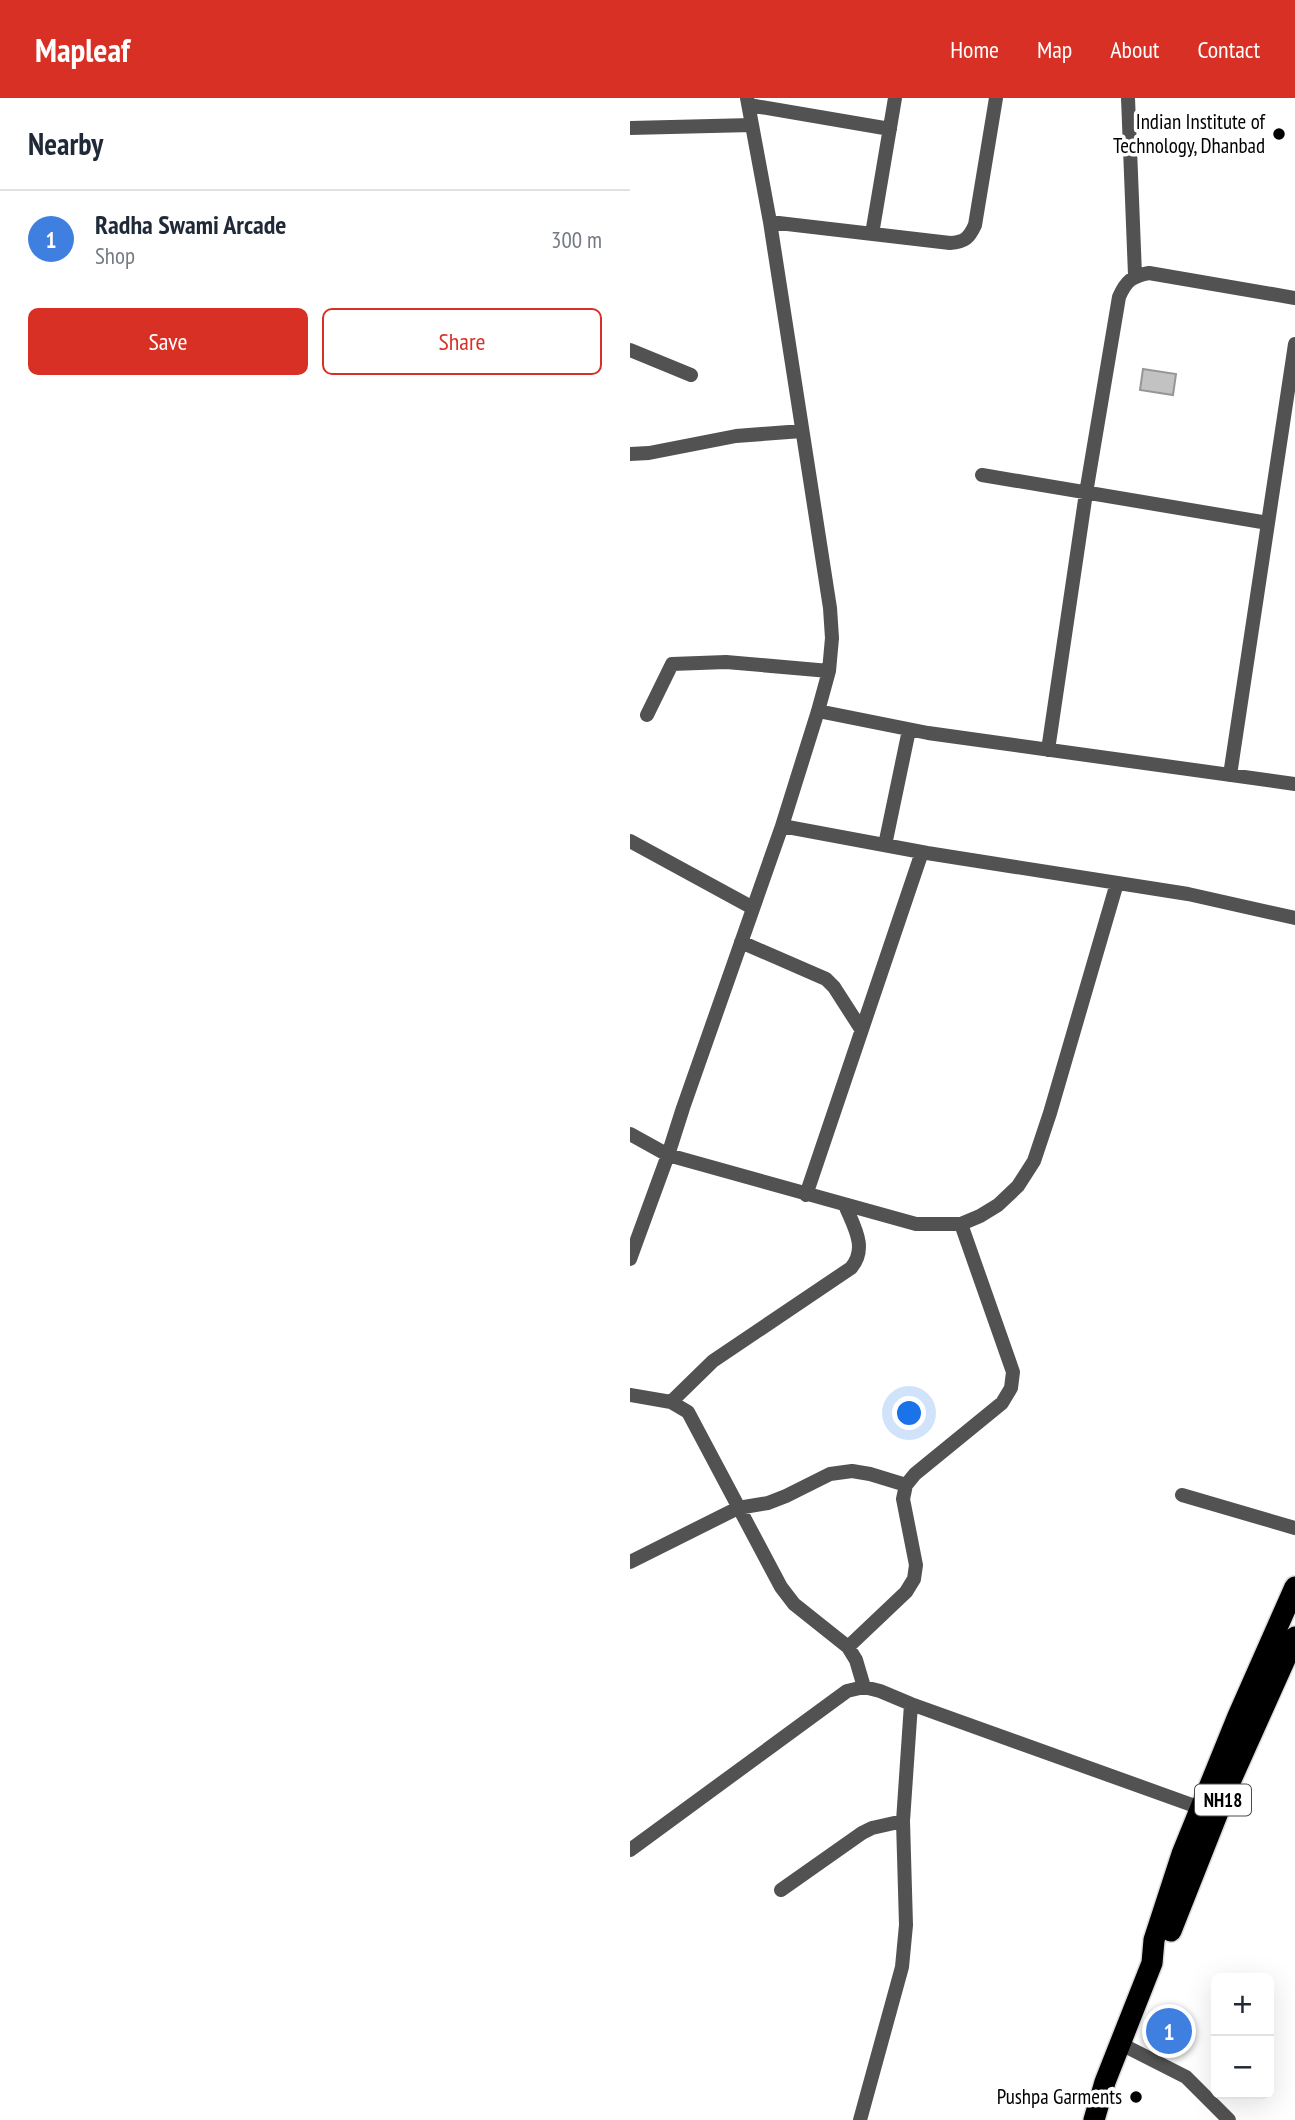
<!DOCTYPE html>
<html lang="en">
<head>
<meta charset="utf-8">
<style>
  :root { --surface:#fff; --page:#f2f2f3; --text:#1f2937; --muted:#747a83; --line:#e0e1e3; --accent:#d93025 }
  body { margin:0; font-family:"PT Sans Narrow",sans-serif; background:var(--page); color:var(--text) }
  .controls { position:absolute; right:21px; bottom:21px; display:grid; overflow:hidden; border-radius:10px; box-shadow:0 7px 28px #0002 }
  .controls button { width:63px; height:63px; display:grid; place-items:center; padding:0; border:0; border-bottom:2px solid var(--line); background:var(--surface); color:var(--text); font:35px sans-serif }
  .you { position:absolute; left:280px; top:1316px; width:24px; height:24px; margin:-18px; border:5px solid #fff; border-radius:50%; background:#1a73e8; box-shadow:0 0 0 10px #1a73e833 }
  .badge { display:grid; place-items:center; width:46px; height:46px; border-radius:50%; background:var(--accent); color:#fff; font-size:23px; font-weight:700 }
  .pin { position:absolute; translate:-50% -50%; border:4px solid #fff; box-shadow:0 2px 7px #0006 }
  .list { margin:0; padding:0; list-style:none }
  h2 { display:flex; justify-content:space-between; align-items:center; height:91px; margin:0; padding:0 28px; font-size:30px }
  h2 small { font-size:23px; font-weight:400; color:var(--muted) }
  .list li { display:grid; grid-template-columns:46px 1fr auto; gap:21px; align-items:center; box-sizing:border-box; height:98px; padding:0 28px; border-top:2px solid var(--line) }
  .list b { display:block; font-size:26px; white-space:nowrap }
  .list p { margin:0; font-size:23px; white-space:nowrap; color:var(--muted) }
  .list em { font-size:23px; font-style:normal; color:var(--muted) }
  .actions { display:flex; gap:14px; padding:21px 28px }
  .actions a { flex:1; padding:16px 0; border:2px solid var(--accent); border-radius:10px; text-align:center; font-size:24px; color:var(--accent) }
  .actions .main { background:var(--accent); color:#fff }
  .map { position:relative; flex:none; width:665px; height:2022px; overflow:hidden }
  header { display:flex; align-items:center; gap:42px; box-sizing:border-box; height:98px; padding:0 35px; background:var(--accent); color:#fff }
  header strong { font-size:33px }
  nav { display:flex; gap:38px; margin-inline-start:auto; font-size:24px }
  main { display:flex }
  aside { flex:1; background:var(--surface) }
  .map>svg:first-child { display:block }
  .building { fill:#c2c2c2; stroke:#969696; stroke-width:2 }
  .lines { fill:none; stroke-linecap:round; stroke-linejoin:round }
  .highway-casing { stroke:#dbdbdb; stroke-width:24 }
  .street { stroke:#525252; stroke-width:14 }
  .highway { stroke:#000; stroke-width:21 }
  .poi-dot { fill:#000; stroke:#fff; stroke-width:2.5 }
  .labels { text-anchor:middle; stroke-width:7; stroke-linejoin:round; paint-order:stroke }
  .shield { fill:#fff; stroke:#4c4c4c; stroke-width:2 }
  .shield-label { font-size:19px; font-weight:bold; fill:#000 }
  .poi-label { font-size:21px; fill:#000; stroke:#fff; text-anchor:end }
</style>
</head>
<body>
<header>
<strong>Mapleaf</strong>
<nav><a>Home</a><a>Map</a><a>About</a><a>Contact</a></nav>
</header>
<main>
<aside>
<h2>Nearby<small></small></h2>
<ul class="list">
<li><span class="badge" style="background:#3f7fe0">1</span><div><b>Radha Swami Arcade</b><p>Shop</p></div><em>300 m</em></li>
</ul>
<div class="actions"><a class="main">Save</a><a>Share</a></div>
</aside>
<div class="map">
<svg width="665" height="2022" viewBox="0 0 665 2022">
  <rect width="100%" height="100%" fill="#fff"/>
  <path class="building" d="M 513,271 L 546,276 L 543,297 L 510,292 Z"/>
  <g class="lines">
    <g class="highway-casing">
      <path id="highway" d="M 541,1833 L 600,1684 L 665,1539
        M 464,2022 L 475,1984 L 522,1865 L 524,1842 L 552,1756 L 608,1618 L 665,1489"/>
    </g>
    <path class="street" d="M 498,0 L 505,177
      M 119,7 L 260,31
      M 0,30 L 122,27
      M 140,124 L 320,145 C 335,144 339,140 345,127 L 366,0
      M 242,136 L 265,0
      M 0,252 L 61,277
      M 0,356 L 19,355 L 106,338 L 172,333
      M 352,377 L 638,425
      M 188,613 L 298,635 L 665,686
      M 17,617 L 42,566 L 96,564 L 199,573
      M 418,652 L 456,395 L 489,199 C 496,183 502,178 519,175 L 665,200
      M 600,677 L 665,246
      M 152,728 L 297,755 L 558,796 L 665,820
      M 0,743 L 123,810
      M 255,747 L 279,632
      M 111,844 L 196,881 L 204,889 L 231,931
      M 0,1036 L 38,1057 L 286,1126 L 331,1126 L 350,1118 L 368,1107 L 388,1088 L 404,1063 L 420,1015 L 487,785
      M 176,1097 L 292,754
      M 0,1161 L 38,1057 L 53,1010 L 152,728 L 188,613 L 199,573 L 202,540 L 200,510 L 140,124 L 117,0
      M 0,1297 L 41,1304 L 58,1314 L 151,1489 L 164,1506 L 218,1549 L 226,1562 L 234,1589
      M 41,1304 L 83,1263 L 221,1170 C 238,1150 224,1129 215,1107
      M 552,1397 L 665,1430
      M 0,1464 L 108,1410 L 138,1405 L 156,1398 L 200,1376 L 222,1373 L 240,1376 L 276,1387
      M 218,1549 L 276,1494 L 284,1481 L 286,1467 L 273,1401 L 276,1387 L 285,1376 L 372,1305 L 381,1290 L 383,1274 L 331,1126
      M 0,1752 L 217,1593 L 234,1589 L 250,1593 L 281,1606 L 576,1712
      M 151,1792 L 232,1735 L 242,1730 L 273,1723
      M 491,1946 L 556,1979 L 599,2022
      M 230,2022 L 272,1869 L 276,1827 L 273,1723 L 281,1606"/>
    <use href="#highway" class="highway"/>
  </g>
  <g class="poi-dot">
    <circle cx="649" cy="36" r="7"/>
    <circle cx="506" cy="1999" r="7"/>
  </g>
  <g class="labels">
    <rect class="shield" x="565" y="1686.5" width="56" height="31" rx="5"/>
    <g class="shield-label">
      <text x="593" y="1709">NH18</text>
    </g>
    <g class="poi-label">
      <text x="635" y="31">Indian Institute of<tspan x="635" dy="24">Technology, Dhanbad</tspan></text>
      <text x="492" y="2006">Pushpa Garments</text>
    </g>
  </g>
</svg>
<div class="controls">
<button>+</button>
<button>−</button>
</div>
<div class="you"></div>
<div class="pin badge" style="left:539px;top:1933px;background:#3f7fe0">1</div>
</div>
</main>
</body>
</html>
